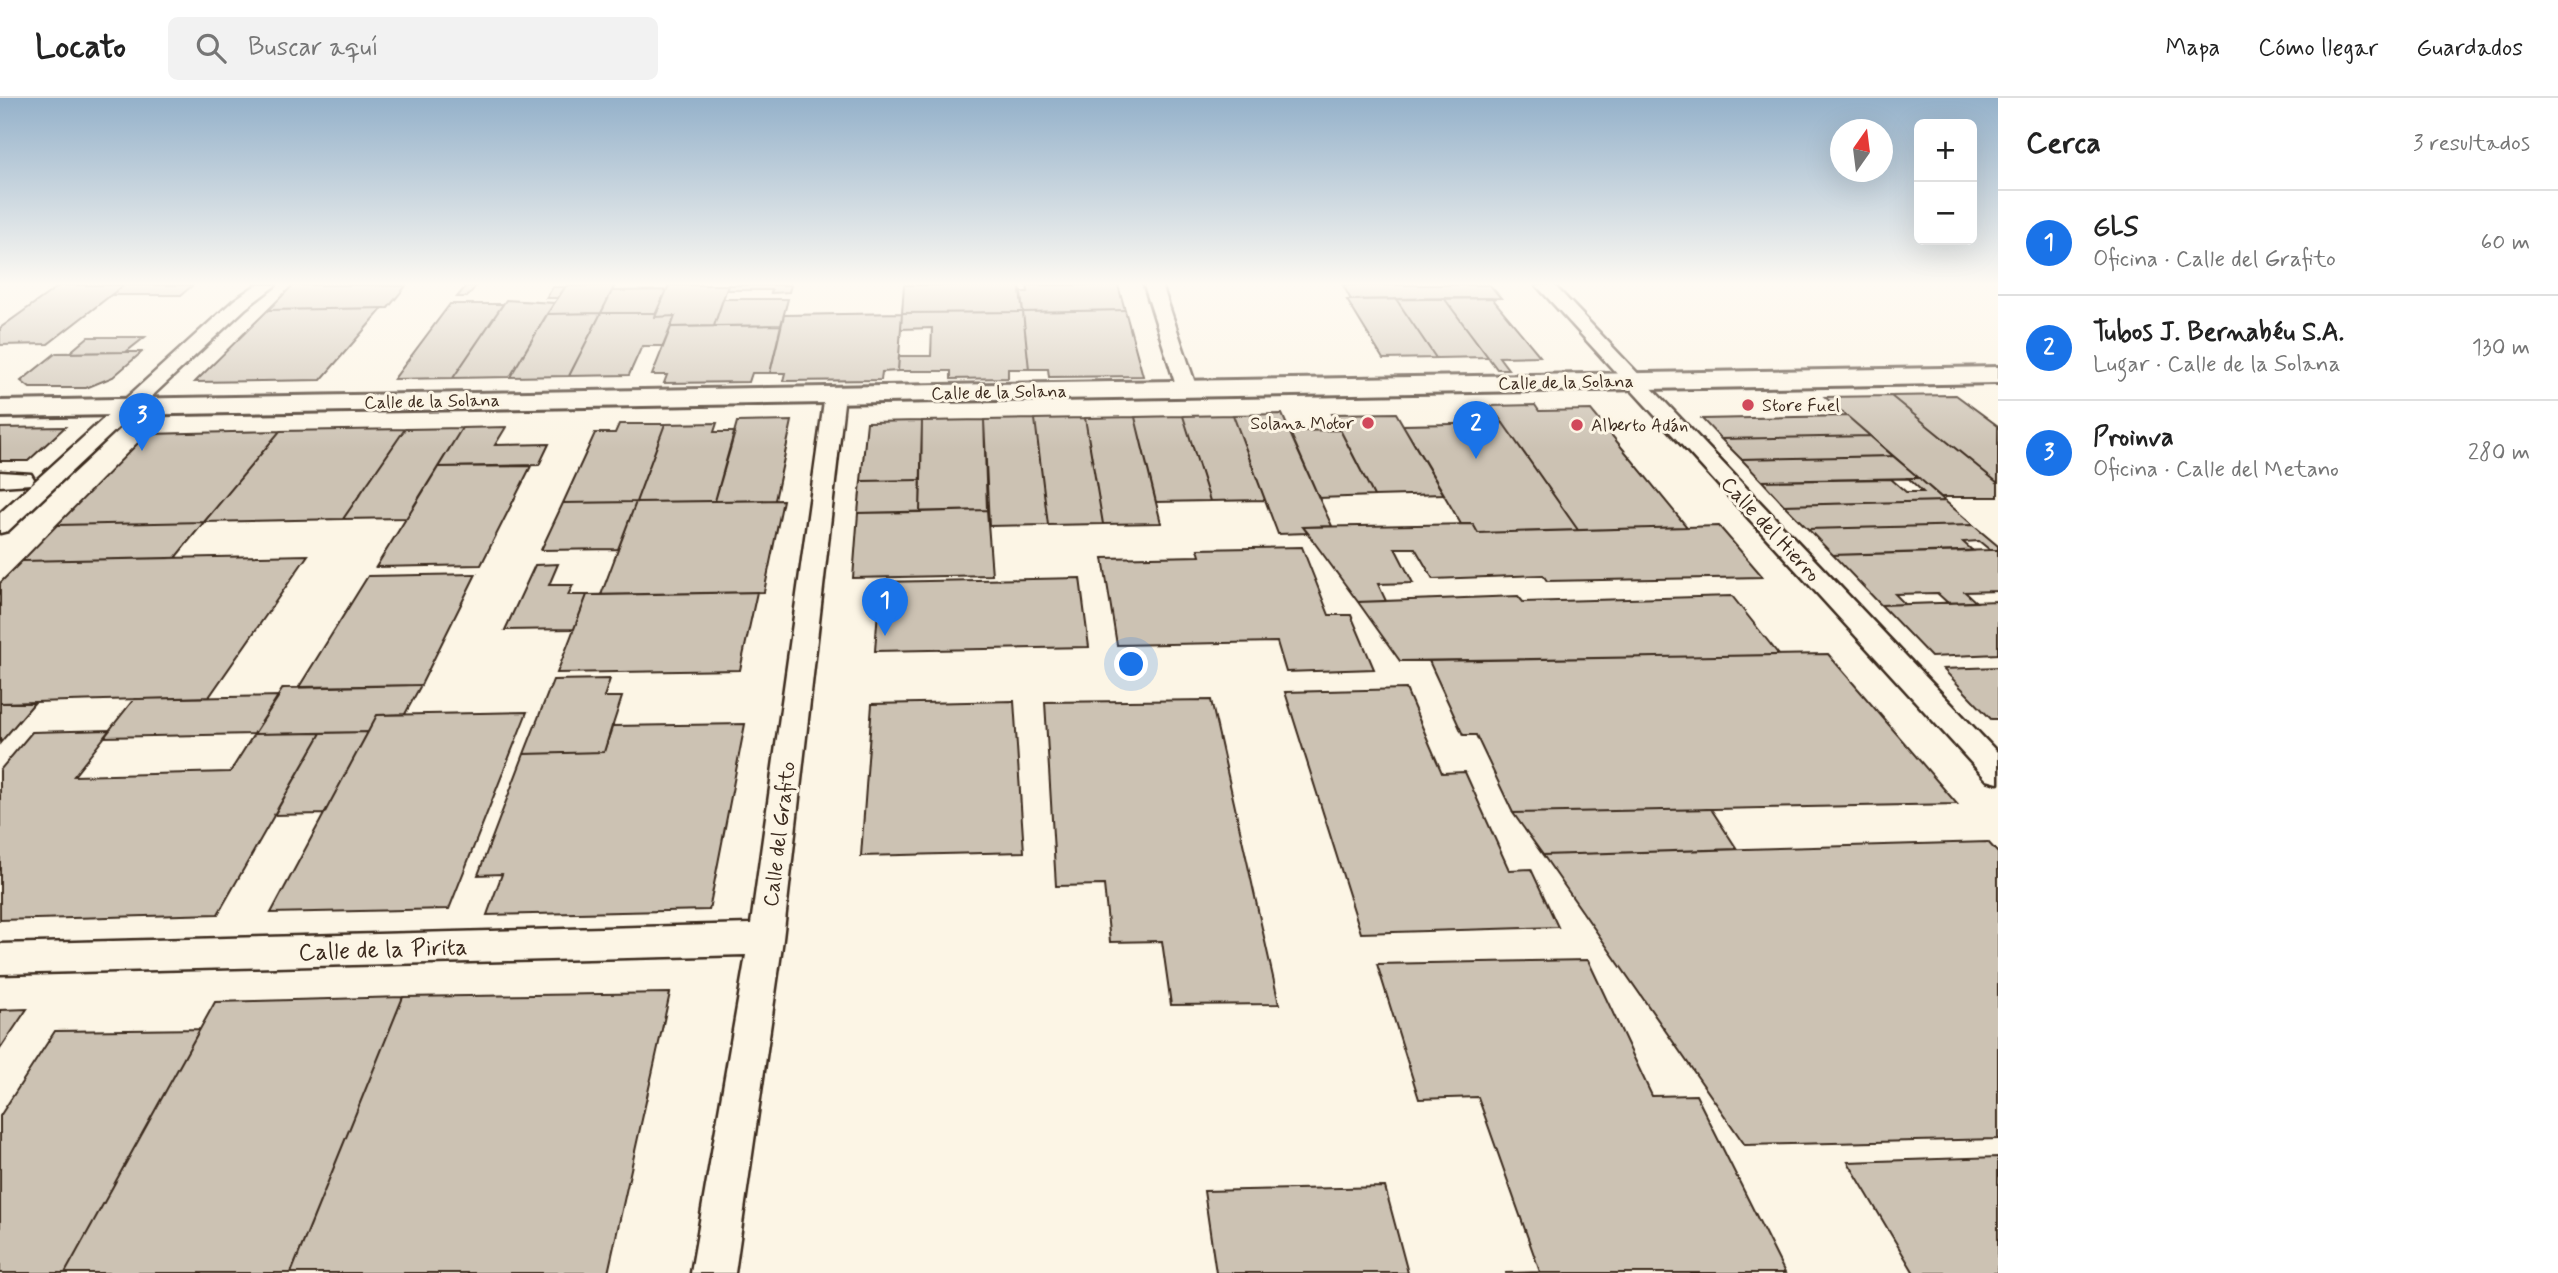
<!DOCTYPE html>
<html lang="es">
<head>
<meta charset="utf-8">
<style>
  :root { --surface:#fff; --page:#f2f2f2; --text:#222; --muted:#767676; --line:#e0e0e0; --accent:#1a73e8 }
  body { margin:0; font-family:Mynerve,sans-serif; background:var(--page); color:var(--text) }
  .controls { position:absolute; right:21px; top:21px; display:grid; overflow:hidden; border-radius:10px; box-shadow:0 7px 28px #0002 }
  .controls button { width:63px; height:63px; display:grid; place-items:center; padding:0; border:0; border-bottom:2px solid var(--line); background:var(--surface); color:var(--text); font:35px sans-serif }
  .compass { position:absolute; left:1830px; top:21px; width:63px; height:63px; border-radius:50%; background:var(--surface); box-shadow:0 7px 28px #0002; rotate:14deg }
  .you { position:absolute; left:1132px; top:567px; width:24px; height:24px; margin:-18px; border:5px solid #fff; border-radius:50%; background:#1a73e8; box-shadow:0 0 0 10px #1a73e833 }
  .badge { display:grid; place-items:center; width:46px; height:46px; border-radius:50%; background:var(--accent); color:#fff; font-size:23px; font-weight:700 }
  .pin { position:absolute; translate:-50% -58px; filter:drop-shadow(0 2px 4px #0008) }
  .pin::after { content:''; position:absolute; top:37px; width:24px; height:21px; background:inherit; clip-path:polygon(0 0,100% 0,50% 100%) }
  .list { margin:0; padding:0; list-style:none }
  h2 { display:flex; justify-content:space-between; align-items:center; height:91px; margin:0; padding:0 28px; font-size:30px }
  h2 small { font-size:23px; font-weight:400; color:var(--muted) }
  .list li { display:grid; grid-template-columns:46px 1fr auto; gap:21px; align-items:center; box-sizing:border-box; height:105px; padding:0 28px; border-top:2px solid var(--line) }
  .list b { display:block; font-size:26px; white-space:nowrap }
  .list p { margin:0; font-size:23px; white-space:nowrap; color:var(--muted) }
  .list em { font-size:23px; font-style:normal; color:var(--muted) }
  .icon { flex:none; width:38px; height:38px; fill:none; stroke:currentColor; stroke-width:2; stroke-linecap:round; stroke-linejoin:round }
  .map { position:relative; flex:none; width:1998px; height:1175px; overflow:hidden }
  header { display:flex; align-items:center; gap:42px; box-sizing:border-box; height:98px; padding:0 35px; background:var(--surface); border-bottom:2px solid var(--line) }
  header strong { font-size:33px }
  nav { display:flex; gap:38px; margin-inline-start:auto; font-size:24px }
  .search { width:490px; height:63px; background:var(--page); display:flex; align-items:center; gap:18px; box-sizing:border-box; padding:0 24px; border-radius:10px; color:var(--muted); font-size:26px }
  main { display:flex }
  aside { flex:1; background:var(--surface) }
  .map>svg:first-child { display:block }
  .building { fill:#ccc2b3; stroke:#3b2a1e; stroke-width:2 }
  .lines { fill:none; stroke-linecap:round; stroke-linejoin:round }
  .street-casing { stroke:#3b2a1e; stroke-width:5 }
  .secondary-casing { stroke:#3b2a1e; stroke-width:6 }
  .street { fill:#fcf5e5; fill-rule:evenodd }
  .secondary { fill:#fcf5e5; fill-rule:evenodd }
  .poi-dot { fill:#d1495b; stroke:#fcf5e5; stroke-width:2.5 }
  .labels { text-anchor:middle; stroke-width:6; stroke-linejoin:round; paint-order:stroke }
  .far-street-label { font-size:18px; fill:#3b2a1e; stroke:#fcf5e5 }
  .far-poi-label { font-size:18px; fill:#3b2a1e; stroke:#fcf5e5; text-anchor:start }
  .street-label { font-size:21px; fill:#3b2a1e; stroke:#fcf5e5 }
  .near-street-label { font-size:24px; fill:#3b2a1e; stroke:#fcf5e5 }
</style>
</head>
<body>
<header>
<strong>Locato</strong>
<div class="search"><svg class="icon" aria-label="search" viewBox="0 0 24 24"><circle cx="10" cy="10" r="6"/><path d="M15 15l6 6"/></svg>Buscar aquí</div>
<nav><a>Mapa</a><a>Cómo llegar</a><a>Guardados</a></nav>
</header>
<main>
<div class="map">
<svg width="1998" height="1175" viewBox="0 0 1998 1175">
  <rect width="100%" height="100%" fill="#fcf5e5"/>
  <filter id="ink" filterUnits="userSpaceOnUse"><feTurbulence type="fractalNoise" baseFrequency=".0143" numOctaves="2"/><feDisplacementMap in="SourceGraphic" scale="14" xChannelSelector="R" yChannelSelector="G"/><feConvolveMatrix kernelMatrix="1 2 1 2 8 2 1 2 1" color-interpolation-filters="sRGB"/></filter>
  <g filter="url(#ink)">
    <path class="building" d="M 60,187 L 124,187 L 48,246 L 0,247 L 0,230 Z
      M 124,187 L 193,187 L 181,197 L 111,197 Z
      M 293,187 L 357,187 L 406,188 L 388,210 L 268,212 Z
      M 615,187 L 601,215 L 547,216 L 566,188 Z
      M 669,187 L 728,187 L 714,228 L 671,229 L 675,218 L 655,219 Z
      M 728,187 L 791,187 L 789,194 L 771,195 L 772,192 L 727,192 Z
      M 904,187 L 1020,187 L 1023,214 L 902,215 Z
      M 1027,187 L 1118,187 L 1125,212 L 1023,214 L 1020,194 L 1028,194 Z
      M 1343,187 L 1490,187 L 1501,200 L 1351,202 Z
      M 466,188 L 476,188 L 467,199 L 457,199 Z
      M 553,189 L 565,189 L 558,200 L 546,200 Z
      M 666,192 L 656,215 L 601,215 L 612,193 Z
      M 1444,200 L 1492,200 L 1540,258 L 1499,259 L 1508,271 L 1497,271 Z
      M 1444,200 L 1488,259 L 1436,260 L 1396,201 Z
      M 723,201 L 788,201 L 781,227 L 714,228 Z
      M 1396,201 L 1436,260 L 1383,261 L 1347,202 Z
      M 506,202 L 554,205 L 510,279 L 453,280 Z
      M 450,206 L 503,206 L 453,280 L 394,281 Z
      M 383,210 L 321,282 L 195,284 L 268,212 Z
      M 1125,212 L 1143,278 L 1049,279 L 1048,271 L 1029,271 L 1023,214 Z
      M 1023,214 L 1029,271 L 1008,271 L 1008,280 L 951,281 L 951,273 L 898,273 L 899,258 L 931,258 L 932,230 L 901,231 L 902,215 Z
      M 601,215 L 569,278 L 510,279 L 547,216 Z
      M 601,215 L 656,215 L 655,219 L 675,218 L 663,248 L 642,248 L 629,277 L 569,278 Z
      M 902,215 L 898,273 L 882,274 L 881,282 L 783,283 L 785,275 L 770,275 L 784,217 Z
      M 781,227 L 770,275 L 752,275 L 749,284 L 664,285 L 667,277 L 652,277 L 671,229 Z
      M 88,239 L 145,239 L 126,254 L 69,255 Z
      M 126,254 L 142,254 L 113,279 L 86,290 L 30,290 L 21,283 L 56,255 Z
      M 1956,297 L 1998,328 L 1998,385 L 1891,298 Z
      M 1891,298 L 1998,385 L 1998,399 L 1941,399 L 1825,299 Z
      M 1535,307 L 1539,313 L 1591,312 L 1687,429 L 1578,432 L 1491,308 Z
      M 1396,315 L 1403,327 L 1444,396 L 1374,398 L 1332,316 Z
      M 1282,316 L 1319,400 L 1332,428 L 1303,429 L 1308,435 L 1278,436 L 1233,317 Z
      M 1233,317 L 1265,402 L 1210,403 L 1183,318 Z
      M 1183,318 L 1210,403 L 1156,404 L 1135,319 Z
      M 1847,318 L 1870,338 L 1721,341 L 1702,321 Z
      M 1135,319 L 1161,425 L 1103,426 L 1085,320 Z
      M 1085,320 L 1103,426 L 1048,427 L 1035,321 Z
      M 1035,321 L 1048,427 L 989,428 L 984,322 Z
      M 984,322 L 987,412 L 920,414 L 922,323 Z
      M 792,323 L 775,402 L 715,403 L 737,324 Z
      M 922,323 L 921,382 L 861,383 L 867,324 Z
      M 717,325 L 714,334 L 735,334 L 715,403 L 636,404 L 665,326 Z
      M 1503,325 L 1578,432 L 1478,435 L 1473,426 L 1461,426 L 1403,327 Z
      M 619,326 L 665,326 L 636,404 L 563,405 L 595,335 L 615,335 Z
      M 65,329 L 28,363 L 0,363 L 0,330 Z
      M 506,329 L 495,347 L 549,346 L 539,367 L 438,369 L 462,330 Z
      M 462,330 L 407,420 L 343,421 L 405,331 Z
      M 405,331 L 343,421 L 204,424 L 280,333 Z
      M 1340,332 L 1374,398 L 1319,400 L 1289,333 Z
      M 280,333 L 204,424 L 57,427 L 147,336 Z
      M 1870,338 L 1893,358 L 1741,361 L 1721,341 Z
      M 1893,358 L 1919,380 L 1762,383 L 1741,361 Z
      M 531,368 L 481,467 L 376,469 L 438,369 Z
      M 1908,380 L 1919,380 L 1945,403 L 1784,407 L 1762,383 L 1891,381 L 1906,394 L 1923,394 Z
      M 921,382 L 920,414 L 858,415 L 861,383 Z
      M 783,402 L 764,494 L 601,497 L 636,404 Z
      M 1945,403 L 1973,427 L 1808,431 L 1784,407 Z
      M 636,404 L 618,451 L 541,452 L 563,405 Z
      M 987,412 L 992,477 L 853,480 L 858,415 Z
      M 204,424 L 175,460 L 22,463 L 57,427 Z
      M 1473,426 L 1478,435 L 1719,428 L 1763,479 L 1547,483 L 1543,477 L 1433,481 L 1415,450 L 1395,450 L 1413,485 L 1378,486 L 1386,503 L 1358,504 L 1303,429 Z
      M 1973,427 L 1998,448 L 1998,452 L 1990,452 L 1979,443 L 1963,444 L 1973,453 L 1833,457 L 1808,431 Z
      M 1302,449 L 1329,517 L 1351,517 L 1374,571 L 1286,574 L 1277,544 L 1117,547 L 1103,460 L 1200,458 L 1198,451 Z
      M 1990,452 L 1998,452 L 1998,493 L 1965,494 L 1976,504 L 1948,505 L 1937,495 L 1895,496 L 1905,506 L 1881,507 L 1833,457 Z
      M 308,457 L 209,599 L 0,605 L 0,485 L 22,463 Z
      M 558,466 L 549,487 L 573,487 L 568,497 L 587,497 L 574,531 L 505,532 L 535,467 Z
      M 476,476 L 421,587 L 299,589 L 368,478 Z
      M 1080,480 L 1089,549 L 875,553 L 880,484 Z
      M 757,494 L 740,572 L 557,575 L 587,497 Z
      M 1518,498 L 1523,504 L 1732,498 L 1779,557 L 1400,563 L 1358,504 Z
      M 1998,503 L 1998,556 L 1931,559 L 1881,507 Z
      M 1828,556 L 1957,706 L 1513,715 L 1476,637 L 1463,637 L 1429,563 Z
      M 1998,569 L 1998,621 L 1991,621 L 1943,571 Z
      M 610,581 L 604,599 L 622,599 L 604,654 L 524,656 L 553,582 Z
      M 421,587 L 405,616 L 377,617 L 368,634 L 254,636 L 283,590 Z
      M 1406,591 L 1442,675 L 1465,674 L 1509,772 L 1531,771 L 1558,829 L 1361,835 L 1285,594 Z
      M 279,598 L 254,636 L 104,639 L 134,601 Z
      M 1211,602 L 1279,906 L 1171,907 L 1162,843 L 1110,844 L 1104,787 L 1056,788 L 1045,604 Z
      M 1014,603 L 1024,754 L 861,758 L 872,606 Z
      M 35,604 L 0,645 L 0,605 Z
      M 527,614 L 449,811 L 271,815 L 377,617 Z
      M 745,626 L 709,812 L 487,817 L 502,776 L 478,777 L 524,656 L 604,654 L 612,628 Z
      M 110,632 L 74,678 L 230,674 L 254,636 L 321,635 L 218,816 L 0,822 L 0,672 L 32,634 Z
      M 368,634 L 324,716 L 274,717 L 321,635 Z
      M 1711,711 L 1737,751 L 1543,757 L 1513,715 Z
      M 1988,744 L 1998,755 L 1998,1041 L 1745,1047 L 1543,757 Z
      M 1588,862 L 1652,998 L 1696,997 L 1785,1175 L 1505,1175 L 1540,1174 L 1478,999 L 1419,1001 L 1377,866 Z
      M 670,895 L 608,1175 L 291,1175 L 403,899 Z
      M 403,899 L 291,1175 L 65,1175 L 215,904 Z
      M 27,911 L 0,951 L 0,912 Z
      M 200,931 L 65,1175 L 0,1175 L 0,1018 L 55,933 Z
      M 1998,1059 L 1998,1175 L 1914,1175 L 1848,1064 Z
      M 1385,1089 L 1408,1175 L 1216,1175 L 1204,1093 Z"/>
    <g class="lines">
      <g class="street-casing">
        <path id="street" d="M 256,187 L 276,187 L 246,210 L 8,433 L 0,435 L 0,415 L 234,202 Z
          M 1144,187 L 1162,187 L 1197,291 L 1194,295 L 1180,295 L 1177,291 Z
          M 1536,187 L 1554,187 L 1998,655 L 1998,685 L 1987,682 Z
          M 835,290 L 842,292 L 845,296 L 783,841 L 735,1175 L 691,1175 L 746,857 L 0,876 L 0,846 L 751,826 L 825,296 L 828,292 Z
          M 0,374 L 31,376 L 34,381 L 31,386 L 0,388 Z"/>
      </g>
      <g class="secondary-casing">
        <path id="secondary" d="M 1998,269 L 1998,285 L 0,319 L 0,303 Z"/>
      </g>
      <use href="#street" class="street"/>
      <use href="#secondary" class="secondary"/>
    </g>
  </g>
  <linearGradient id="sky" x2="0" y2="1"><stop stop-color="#94b1ca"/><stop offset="0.53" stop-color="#fefaf3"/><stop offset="1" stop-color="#fefaf3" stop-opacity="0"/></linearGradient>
  <rect width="1998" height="351" fill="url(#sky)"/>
  <g class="poi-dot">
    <circle cx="1748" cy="307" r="7"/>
    <circle cx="1368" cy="325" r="7"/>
    <circle cx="1577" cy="327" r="7"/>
  </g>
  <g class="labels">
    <g class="far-street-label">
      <text transform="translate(1566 284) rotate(-1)" y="6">Calle de la Solana</text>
      <text transform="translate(999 294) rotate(-1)" y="6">Calle de la Solana</text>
      <text transform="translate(432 303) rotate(-1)" y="6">Calle de la Solana</text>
    </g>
    <g class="far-poi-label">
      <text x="1762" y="313">Store Fuel</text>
      <text x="1354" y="331" text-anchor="end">Solana Motor</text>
      <text x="1591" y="333">Alberto Adán</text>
    </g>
    <g class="street-label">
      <text transform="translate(1771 431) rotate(47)" y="7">Calle del Hierro</text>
      <text transform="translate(779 736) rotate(-83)" y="7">Calle del Grafito</text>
    </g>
    <g class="near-street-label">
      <text transform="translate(383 851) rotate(-2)" y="8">Calle de la Pirita</text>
    </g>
  </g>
</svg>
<div class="controls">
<button>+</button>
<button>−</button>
</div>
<svg class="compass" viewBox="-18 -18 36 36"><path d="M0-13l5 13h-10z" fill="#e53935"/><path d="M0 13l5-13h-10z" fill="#767676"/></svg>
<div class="you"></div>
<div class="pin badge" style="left:885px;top:538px">1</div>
<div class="pin badge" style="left:1476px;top:361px">2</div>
<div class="pin badge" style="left:142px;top:353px">3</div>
</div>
<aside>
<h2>Cerca<small>3 resultados</small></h2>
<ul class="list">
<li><span class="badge">1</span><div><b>GLS</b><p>Oficina · Calle del Grafito</p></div><em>60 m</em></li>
<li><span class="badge">2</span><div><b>Tubos J. Bernabéu S.A.</b><p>Lugar · Calle de la Solana</p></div><em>130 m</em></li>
<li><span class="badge">3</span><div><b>Proinva</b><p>Oficina · Calle del Metano</p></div><em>280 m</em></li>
</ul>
</aside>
</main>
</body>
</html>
